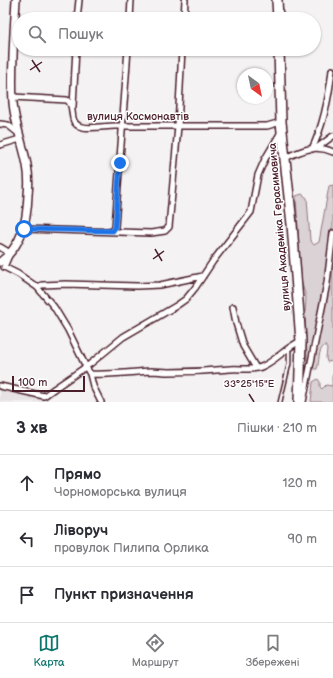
<!DOCTYPE html>
<html lang="uk">
<head>
<meta charset="utf-8">
<style>
  :root { --surface:#fff; --page:#f2f2f3; --text:#2b2b33; --muted:#7c7c81; --line:#e1e1e2; --accent:#0f766e }
  body { margin:0; font-family:"Balsamiq Sans",sans-serif; background:var(--page); color:var(--text) }
  .compass { position:absolute; left:237px; top:68px; width:36px; height:36px; border-radius:50%; background:var(--surface); box-shadow:0 1px 3px #0004; rotate:147deg }
  .scale { position:absolute; left:12px; bottom:10px; width:73px; box-sizing:border-box; padding-left:4px; border:2px solid #4a1f2b; border-top:0; font-size:11px; line-height:14px; white-space:nowrap; color:#4a1f2b; -webkit-text-stroke:3px #fff; paint-order:stroke }
  .stop { position:absolute; width:12px; height:12px; margin:-9px; border:3px solid #1a73e8; border-radius:50%; background:#fff }
  .stop.end { background:#1a73e8; border-color:#fff; box-shadow:0 1px 4px #0008 }
  .list { margin:0; padding:0; list-style:none }
  h2 { display:flex; justify-content:space-between; align-items:center; height:52px; margin:0; padding:0 16px; font-size:17px }
  h2 small { font-size:13px; font-weight:400; color:var(--muted) }
  .list li { display:grid; grid-template-columns:26px 1fr auto; gap:12px; align-items:center; box-sizing:border-box; height:56px; padding:0 16px; border-top:1px solid var(--line) }
  .list b { display:block; font-size:15px; white-space:nowrap }
  .list p { margin:0; font-size:13px; white-space:nowrap; color:var(--muted) }
  .list em { font-size:13px; font-style:normal; color:var(--muted) }
  .icon { flex:none; width:22px; height:22px; fill:none; stroke:currentColor; stroke-width:2; stroke-linecap:round; stroke-linejoin:round }
  .map { position:relative; flex:none; width:333px; height:402px; overflow:hidden }
  .search { position:absolute; background:var(--surface); box-shadow:0 1px 3px #0004; left:12px; right:12px; top:12px; height:44px; display:flex; align-items:center; gap:10px; box-sizing:border-box; padding:0 14px; border-radius:22px; color:var(--muted); font-size:15px }
  .sheet { height:220px; background:var(--surface) }
  nav { display:flex; justify-content:space-around; align-items:center; box-sizing:border-box; height:56px; border-top:1px solid var(--line); background:var(--surface); font-size:11px; color:var(--muted) }
  nav a { display:grid; justify-items:center; gap:2px }
  nav .on { color:var(--accent) }
  .map>svg:first-child { display:block }
  .built { fill:#e7e2e3 }
  .green { fill:#dbd2d5; stroke:#927880 }
  .lines { fill:none; stroke-linecap:round; stroke-linejoin:round }
  .lane-casing { stroke:#4a1f2b; stroke-width:5.5 }
  .street-casing { stroke:#4a1f2b; stroke-width:8 }
  .secondary-casing { stroke:#4a1f2b; stroke-width:10 }
  .highway-casing { stroke:#4a1f2b; stroke-width:12 }
  .lane { stroke:#fff; stroke-width:2.5 }
  .street { stroke:#fff; stroke-width:5 }
  .secondary { stroke:#fff; stroke-width:7 }
  .highway { stroke:#fff; stroke-width:9 }
  .route { stroke:#1a73e8; stroke-width:5 }
  .ticks { fill:none; stroke:#4a1f2b; stroke-width:1.5 }
  .labels { text-anchor:middle; stroke-width:3; stroke-linejoin:round; paint-order:stroke }
  .street-label { font-size:11px; fill:#4a1f2b; stroke:#fff }
  .ticks-label { font-size:10px; text-anchor:middle; fill:#4a1f2b; stroke:#fff; stroke-width:3; stroke-linejoin:round; paint-order:stroke }
</style>
</head>
<body>
<div class="map">
<svg width="333" height="402" viewBox="0 0 333 402">
  <rect width="100%" height="100%" fill="#f4f2f2"/>
  <filter id="ink" filterUnits="userSpaceOnUse"><feTurbulence type="fractalNoise" baseFrequency=".025" numOctaves="2"/><feDisplacementMap in="SourceGraphic" scale="8" xChannelSelector="R" yChannelSelector="G"/><feConvolveMatrix kernelMatrix="1 2 1 2 8 2 1 2 1" color-interpolation-filters="sRGB"/></filter>
  <g filter="url(#ink)">
    <path class="built" d="M 0,388 L 37,396 L 43,402 L 0,402 Z"/>
    <path class="green" d="M 333,185 L 333,361 L 327,362 L 326,358 L 327,349 L 325,345 C 317,351 320,361 317,369 L 312,369 L 307,359 L 305,314 L 306,297 L 301,281 L 296,196 L 302,194 L 307,198 L 310,240 L 314,245 L 319,242 L 329,186 Z
      M 333,374 L 333,402 L 311,402 L 313,382 L 318,379 L 320,382 L 320,387 L 322,389 L 326,385 L 332,386 C 333,382 331,378 333,374 Z"/>
    <g class="lines">
      <g class="lane-casing">
        <path id="lane" d="M 280,402 L 289,364 L 289,347"/>
      </g>
      <g class="street-casing">
        <path id="street" d="M 77,19 L 79,0
          M 130,19 L 131,0
          M 184,19 L 185,0
          M 13,97 L 67,100 C 76,106 68,121 79,126 C 87,130 105,126 115,126 C 166,126 216,126 267,126 L 281,122
          M 73,106 L 76,49
          M 0,124 L 8,125 L 18,133
          M 0,145 L 20,139
          M 318,147 L 333,136
          M 312,149 C 324,124 329,97 332,70
          M 285,158 C 302,150 316,144 333,152
          M 24,229 L 151,233 L 165,231 L 169,227 L 178,126 L 182,49
          M 113,231 L 115,227 L 128,49
          M 0,247 L 10,253 L 4,267 L 18,274 L 37,287 L 54,307 L 68,330 L 86,367 L 90,374 L 93,386 L 101,402
          M 37,287 L 42,285 L 66,284 L 137,286 L 160,285 L 203,276
          M 233,307 L 236,323 L 243,346 L 256,368
          M 90,374 C 111,375 131,372 151,371 C 157,371 163,372 169,372 C 190,372 210,371 230,369 C 240,368 251,371 261,367 C 276,361 286,347 301,341
          M 0,386 L 44,396 L 55,388 L 90,364 L 123,337 L 176,306 L 186,299 L 195,288 L 213,261 L 251,212 L 258,175 L 265,159 L 281,132
          M 303,402 L 327,283 L 333,233"/>
      </g>
      <g class="secondary-casing">
        <path id="secondary" d="M 0,262 C 22,246 27,222 28,195 C 29,185 29,175 27,165 C 23,144 15,125 13,103 C 11,69 14,34 16,0"/>
      </g>
      <g class="highway-casing">
        <path id="highway" d="M 277,0 L 278,19
          M 279,49 L 281,122 L 292,224 L 301,341 L 299,402"/>
      </g>
      <use href="#lane" class="lane"/>
      <use href="#street" class="street"/>
      <use href="#secondary" class="secondary"/>
      <use href="#highway" class="highway"/>
    </g>
  </g>
  <g class="lines" filter="url(#ink)">
    <path class="route" d="M 24,229 L 113,231 L 115,227 L 120,163"/>
  </g>
  <path class="ticks" d="M 32,60 L 40,72M 30,70 L 42,62M 155,249 L 162,261M 153,259 L 164,251M 249,394 L 254,402"/>
  <g class="labels">
    <g class="street-label">
      <text x="138" y="120">вулиця Космонавтів</text>
      <text transform="translate(279 227) rotate(-95)" y="4">вулиця Академіка Герасимовича</text>
    </g>
  </g>
  <g class="ticks-label">
    <text x="249" y="387">33°25'15"E</text>
  </g>
</svg>
<svg class="compass" viewBox="-18 -18 36 36"><path d="M0-13l5 13h-10z" fill="#e53935"/><path d="M0 13l5-13h-10z" fill="#7c7c81"/></svg>
<div class="scale">100 m</div>
<div class="stop" style="left:24px;top:229px"></div>
<div class="stop end" style="left:120px;top:163px"></div>
<div class="search"><svg class="icon" aria-label="search" viewBox="0 0 24 24"><circle cx="10" cy="10" r="6"/><path d="M15 15l6 6"/></svg>Пошук</div>
</div>
<section class="sheet">
<h2>3 хв<small>Пішки · 210 m</small></h2>
<ul class="list">
<li><svg class="icon" aria-label="ahead" viewBox="0 0 24 24"><path d="M12 20V5M6 11l6-6 6 6"/></svg><div><b>Прямо</b><p>Чорноморська вулиця</p></div><em>120 m</em></li>
<li><svg class="icon" aria-label="left" viewBox="0 0 24 24"><path d="M17 20v-9H6M10 6l-5 5 5 5"/></svg><div><b>Ліворуч</b><p>провулок Пилипа Орлика</p></div><em>90 m</em></li>
<li><svg class="icon" aria-label="arrive" viewBox="0 0 24 24"><path d="M6 21V4h12l-3 4 3 4H6"/></svg><div><b>Пункт призначення</b></div></li>
</ul>
</section>
<nav>
<a class="on"><svg class="icon" aria-label="map" viewBox="0 0 24 24"><path d="M3 6l6-2 6 2 6-2v14l-6 2-6-2-6 2zM9 4v14M15 6v14"/></svg>Карта</a>
<a><svg class="icon" aria-label="directions" viewBox="0 0 24 24"><path d="M12 3l9 9-9 9-9-9zM9 14v-3h6M13 9l2 2-2 2"/></svg>Маршрут</a>
<a><svg class="icon" aria-label="saved" viewBox="0 0 24 24"><path d="M7 4h10v16l-5-4-5 4z"/></svg>Збережені</a>
</nav>
</body>
</html>
